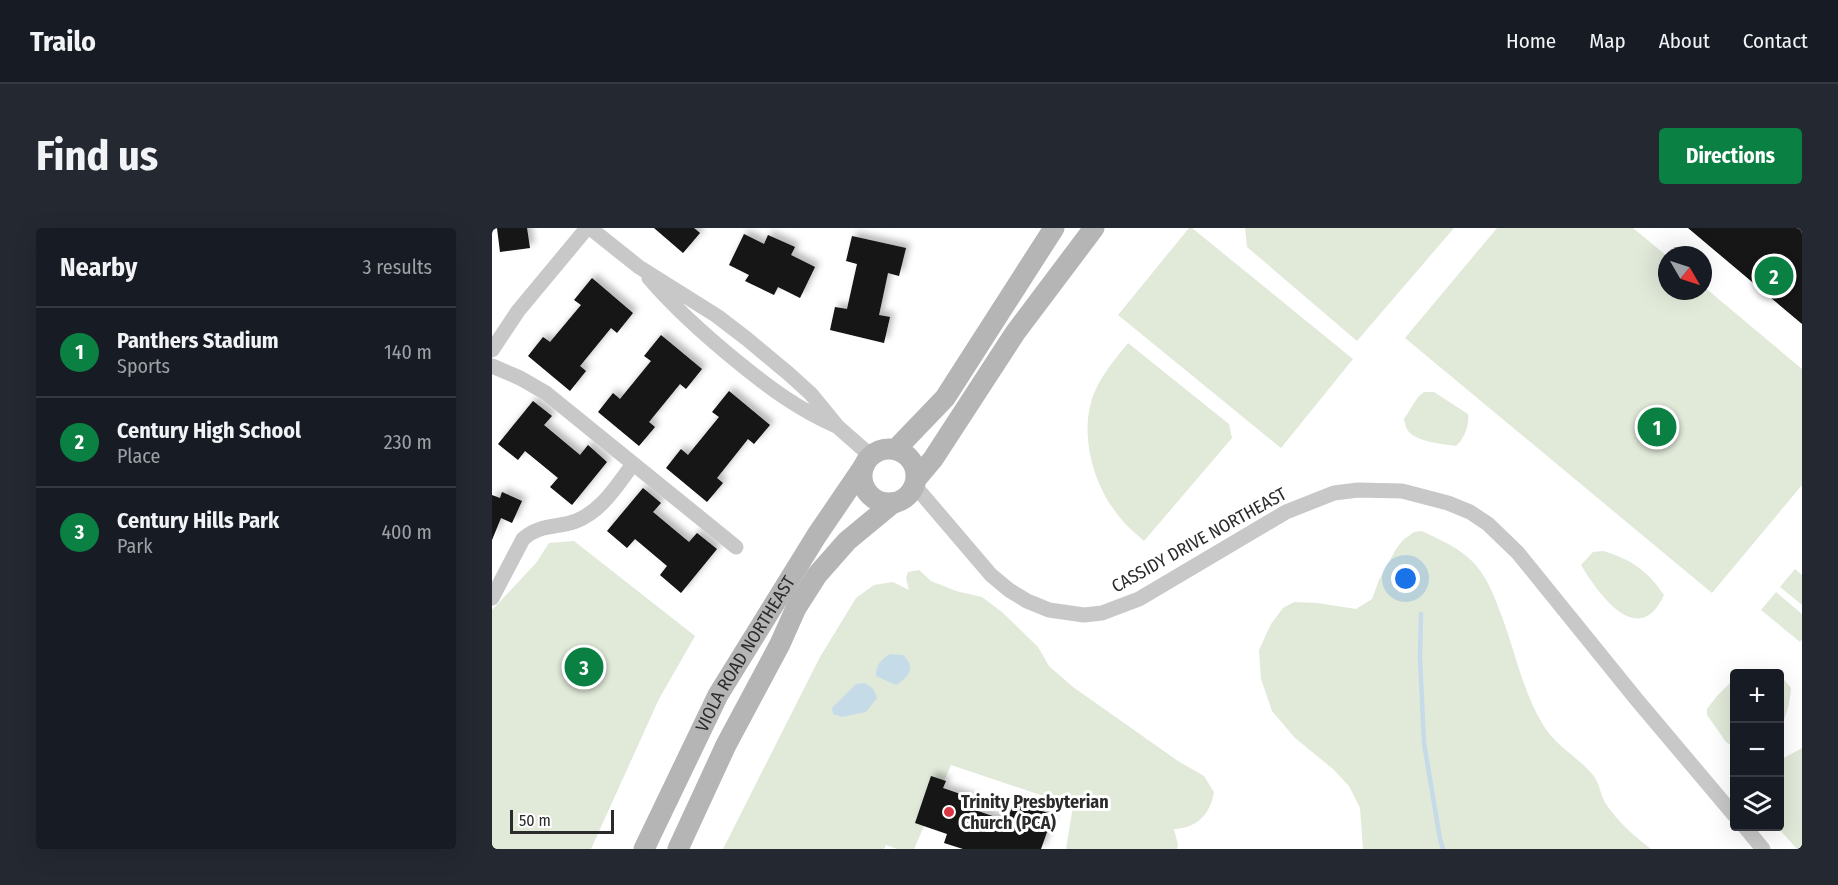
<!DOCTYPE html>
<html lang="en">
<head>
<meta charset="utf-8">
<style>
  :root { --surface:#171b24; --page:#242831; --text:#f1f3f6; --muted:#9ea1a6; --line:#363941; --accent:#0b8043 }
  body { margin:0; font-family:"Fira Sans Condensed",sans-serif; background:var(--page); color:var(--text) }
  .controls { position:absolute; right:18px; bottom:18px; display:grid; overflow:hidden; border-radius:6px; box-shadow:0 6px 24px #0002 }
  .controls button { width:54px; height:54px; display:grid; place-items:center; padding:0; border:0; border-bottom:2px solid var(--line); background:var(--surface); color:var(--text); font:30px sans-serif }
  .compass { position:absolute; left:1166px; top:18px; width:54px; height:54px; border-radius:50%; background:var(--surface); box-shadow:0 6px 24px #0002; rotate:129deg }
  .scale { position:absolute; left:18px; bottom:15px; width:104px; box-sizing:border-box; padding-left:6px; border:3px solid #2b2b2b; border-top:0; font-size:16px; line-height:21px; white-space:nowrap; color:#2b2b2b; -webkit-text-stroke:4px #fff; paint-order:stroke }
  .you { position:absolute; left:914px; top:351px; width:21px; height:21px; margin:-15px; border:4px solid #fff; border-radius:50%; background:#1a73e8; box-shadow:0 0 0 9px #1a73e833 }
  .badge { display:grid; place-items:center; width:39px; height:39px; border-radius:50%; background:var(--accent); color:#fff; font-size:20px; font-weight:700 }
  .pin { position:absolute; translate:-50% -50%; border:3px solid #fff; box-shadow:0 2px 6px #0006 }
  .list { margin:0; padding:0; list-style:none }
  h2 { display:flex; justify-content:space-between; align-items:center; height:78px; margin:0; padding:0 24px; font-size:26px }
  h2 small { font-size:20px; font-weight:400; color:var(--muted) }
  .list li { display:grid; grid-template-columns:39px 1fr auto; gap:18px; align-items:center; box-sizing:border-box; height:90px; padding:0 24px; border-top:2px solid var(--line) }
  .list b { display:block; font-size:22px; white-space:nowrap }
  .list p { margin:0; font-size:20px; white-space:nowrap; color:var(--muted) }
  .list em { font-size:20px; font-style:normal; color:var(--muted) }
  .icon { flex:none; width:33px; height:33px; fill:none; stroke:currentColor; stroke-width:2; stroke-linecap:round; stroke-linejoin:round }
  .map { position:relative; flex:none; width:1310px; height:621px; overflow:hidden; border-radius:6px }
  header { display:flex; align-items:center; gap:36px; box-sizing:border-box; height:84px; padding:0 30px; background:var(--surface); border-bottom:2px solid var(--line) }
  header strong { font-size:28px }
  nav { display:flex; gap:33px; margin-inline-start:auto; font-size:21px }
  .intro { display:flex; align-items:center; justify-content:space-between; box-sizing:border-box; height:144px; padding:0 36px }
  h1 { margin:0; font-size:42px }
  .button { padding:15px 27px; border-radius:6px; background:var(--accent); color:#fff; font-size:21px; font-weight:700 }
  main { display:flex; gap:36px; padding:0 36px }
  aside { flex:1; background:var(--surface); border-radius:6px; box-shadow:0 6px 24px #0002 }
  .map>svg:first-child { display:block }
  .green { fill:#e1e9d9 }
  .water { fill:#c6dbe8 }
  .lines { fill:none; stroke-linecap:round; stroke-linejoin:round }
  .stream { stroke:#c6dbe8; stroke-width:4.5 }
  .building { fill:#121212; filter:url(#shadow) }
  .street { stroke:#c8c8c8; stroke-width:15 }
  .secondary { stroke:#b5b5b5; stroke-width:21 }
  .poi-dot { fill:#d93743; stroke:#fff; stroke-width:2 }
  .labels { text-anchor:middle; stroke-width:6; stroke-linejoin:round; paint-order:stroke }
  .street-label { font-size:18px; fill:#2b2b2b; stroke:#fff }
  .poi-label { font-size:18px; font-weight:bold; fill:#2b2b2b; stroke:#fff; text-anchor:start }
</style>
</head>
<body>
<header>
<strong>Trailo</strong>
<nav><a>Home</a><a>Map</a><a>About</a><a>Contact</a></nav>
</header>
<div class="intro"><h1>Find us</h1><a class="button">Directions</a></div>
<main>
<aside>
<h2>Nearby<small>3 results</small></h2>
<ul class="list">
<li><span class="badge">1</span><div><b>Panthers Stadium</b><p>Sports</p></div><em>140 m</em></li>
<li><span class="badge">2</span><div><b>Century High School</b><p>Place</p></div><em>230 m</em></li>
<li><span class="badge">3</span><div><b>Century Hills Park</b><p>Park</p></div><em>400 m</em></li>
</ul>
</aside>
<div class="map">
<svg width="1310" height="621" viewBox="0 0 1310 621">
  <defs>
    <filter id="shadow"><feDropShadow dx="4.5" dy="-4.5" stdDeviation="3" flood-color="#0004"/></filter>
  </defs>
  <rect width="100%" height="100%" fill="#fff"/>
  <path class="green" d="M 697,0 L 700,0 L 861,131 L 789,220 L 626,87 Z
    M 753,0 L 962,0 L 865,113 L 755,19 Z
    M 1005,0 L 1141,0 L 1175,28 L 1175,63 L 1211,63 L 1211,58 L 1310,141 L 1310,257 L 1220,365 L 913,110 Z
    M 636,115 L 737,196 L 740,210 L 652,313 C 642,304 631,295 623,283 C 599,252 586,198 604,161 C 612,144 624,130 636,115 Z
    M 932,164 L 942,164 L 976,186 C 978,196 972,211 964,218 C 952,216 927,214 918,205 C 914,201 913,196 912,191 L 926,169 Z
    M 930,303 C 944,310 961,317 973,327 C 993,342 1002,367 1010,389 C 1023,423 1031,464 1050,495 C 1062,517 1085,528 1101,547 C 1108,555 1108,567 1114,576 C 1125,593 1143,609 1159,621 L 871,621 L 868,580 L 857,558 L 841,541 L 803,510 L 780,483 L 769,451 L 767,422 L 779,396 L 791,380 L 802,374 L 825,375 L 864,381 L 880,371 L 887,352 L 904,321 L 911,312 L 922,304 Z
    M 82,313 L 203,408 L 167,471 L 99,621 L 0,621 L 0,382 L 44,335 L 57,315 Z
    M 1111,323 C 1139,331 1156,343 1172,367 C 1146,423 1106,365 1089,337 L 1101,324 Z
    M 1303,341 L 1310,347 L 1310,377 L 1288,359 Z
    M 427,342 L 439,353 L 464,363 L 490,369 L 510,384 L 546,419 L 557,438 L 581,459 L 686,533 L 712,548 L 722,564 C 718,587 705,600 682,601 L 686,617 L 685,621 L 574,621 L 581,578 L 459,537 L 422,621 L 405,621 L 394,617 L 392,621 L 231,621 L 328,429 L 364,370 L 382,357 L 401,354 L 417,362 L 414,350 L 416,344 Z
    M 1284,364 L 1310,386 L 1310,411 L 1308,414 L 1269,382 Z
    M 1288,447 L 1299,460 C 1298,474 1295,487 1288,500 Z
    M 1242,451 L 1242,519 L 1234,514 L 1215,487 L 1215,481 L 1225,468 Z
    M 1310,520 L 1310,621 L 1305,621 L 1285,599 L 1288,598 L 1288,532 Z"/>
  <path class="water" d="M 398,426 L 411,427 C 425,439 417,449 404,457 L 384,448 C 384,437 388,432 398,426 Z
    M 372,455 C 380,458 383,462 385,470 L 374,484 L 350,489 L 341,486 L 340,480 L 364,456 Z"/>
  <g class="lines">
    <path class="stream" d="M 929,386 L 928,430 L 932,515 L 948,611 L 951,621"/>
  </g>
  <path class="building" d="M 5,0 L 35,0 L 38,20 L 8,24 Z
    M 162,0 L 202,0 L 208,5 L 191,25 Z
    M 1196,0 L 1310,0 L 1310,96 Z
    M 252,6 L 272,16 L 276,7 L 303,19 L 299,27 L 323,39 L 308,70 L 286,59 L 282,67 L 253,53 L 257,47 L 237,37 Z
    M 360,8 L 414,20 L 407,48 L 396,45 L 387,87 L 398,89 L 392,115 L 338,102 L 343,79 L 355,81 L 365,36 L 354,33 Z
    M 100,50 L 141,85 L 125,105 L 119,100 L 88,138 L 94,143 L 78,163 L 36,128 L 51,109 L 58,114 L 89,77 L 82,72 Z
    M 169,107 L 210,141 L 194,161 L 188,156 L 157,194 L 163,199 L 147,218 L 106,184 L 121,165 L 128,171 L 159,133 L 152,128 Z
    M 237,163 L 278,197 L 262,216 L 256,211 L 225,250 L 231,255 L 215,274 L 174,240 L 189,221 L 196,227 L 227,189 L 220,184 Z
    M 41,173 L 60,188 L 52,197 L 88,227 L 96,217 L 115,234 L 80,277 L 58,259 L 66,250 L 33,223 L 26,232 L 6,216 Z
    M 151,260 L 169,275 L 161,284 L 197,314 L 205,305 L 225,321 L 189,365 L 168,347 L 175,338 L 143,311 L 135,320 L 115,303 Z
    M 10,264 L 30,273 L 20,295 L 9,290 L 0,312 L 0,267 L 8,270 Z
    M 439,548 L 454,553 L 451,560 L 483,571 L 480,581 L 515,593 L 522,573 L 561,587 L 549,621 L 471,621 L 452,615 L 455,606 L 423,595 Z"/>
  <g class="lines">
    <path class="street" d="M 98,0 L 147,39 L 225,88 L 255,111 L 297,146 L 319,166 L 346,199 L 379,228
      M 157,50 C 184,82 215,109 247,135 C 279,161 306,181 344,198
      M 0,122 L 26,83 L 95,0
      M 0,138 L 28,150 L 54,165 L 244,319
      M 423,258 L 499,347 L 517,362 L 535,373 L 557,382 L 592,387 L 610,385 L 647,371 L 794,284 L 842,265 L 866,262 L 910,263 L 956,275 L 978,284 L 996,296 L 1026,325 L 1145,472 L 1242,587
      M 0,370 L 31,311 C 47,296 66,300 84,293 C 110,283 125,257 141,236
      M 1252,598 L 1271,621"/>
    <g class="secondary">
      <circle cx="397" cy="248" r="27"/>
      <path d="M 404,221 L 453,170 L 562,0"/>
      <path d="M 425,250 L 441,231 L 523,105 L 602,0"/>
      <path id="s1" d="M 152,621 L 226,467 L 325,307 L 372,238"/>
      <path d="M 186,621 L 234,517 L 288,416 L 304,380 L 325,347 L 355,313 L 401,275"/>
    </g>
  </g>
  <circle class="poi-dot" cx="457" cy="584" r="6"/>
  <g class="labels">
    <g class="street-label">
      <text transform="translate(707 312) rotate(-29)" y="6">CASSIDY DRIVE NORTHEAST</text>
      <text dy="6" stroke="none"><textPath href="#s1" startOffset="220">VIOLA ROAD NORTHEAST</textPath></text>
    </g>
    <g class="poi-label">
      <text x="469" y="580">Trinity Presbyterian<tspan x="469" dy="21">Church (PCA)</tspan></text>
    </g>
  </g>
</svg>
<div class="controls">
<button>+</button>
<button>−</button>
<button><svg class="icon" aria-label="layers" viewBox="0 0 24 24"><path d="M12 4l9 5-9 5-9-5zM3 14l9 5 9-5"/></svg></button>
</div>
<svg class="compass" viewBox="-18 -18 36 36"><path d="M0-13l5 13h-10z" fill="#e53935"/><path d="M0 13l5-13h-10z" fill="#9ea1a6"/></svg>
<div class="scale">50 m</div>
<div class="you"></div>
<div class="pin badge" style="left:1165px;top:199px">1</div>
<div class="pin badge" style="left:1282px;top:48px">2</div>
<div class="pin badge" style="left:92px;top:439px">3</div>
</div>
</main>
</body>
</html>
